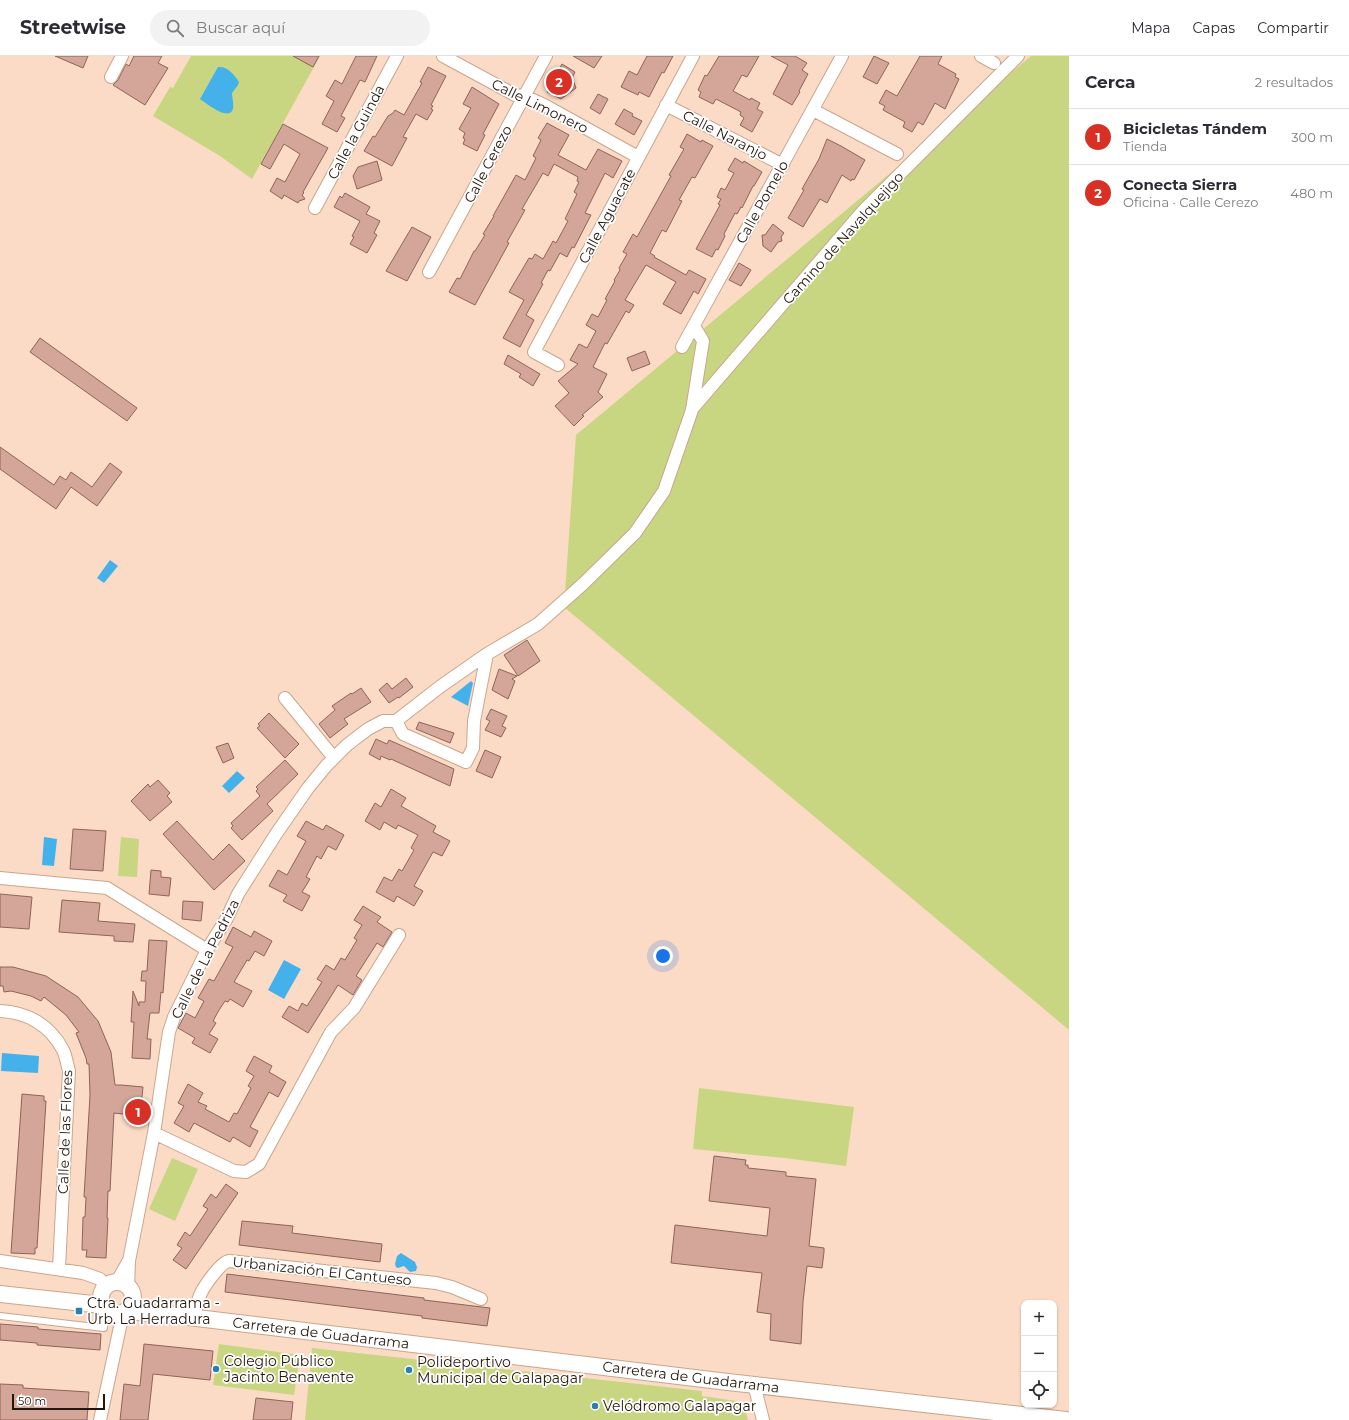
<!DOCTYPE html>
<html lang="es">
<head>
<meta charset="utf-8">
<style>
  :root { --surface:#fff; --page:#f2f2f3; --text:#2b2b33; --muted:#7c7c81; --line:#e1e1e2; --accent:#d93025 }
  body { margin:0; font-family:Montserrat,sans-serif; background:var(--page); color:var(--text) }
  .controls { position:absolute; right:12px; bottom:12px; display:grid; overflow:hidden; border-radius:8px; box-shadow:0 1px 3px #0004 }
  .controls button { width:36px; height:36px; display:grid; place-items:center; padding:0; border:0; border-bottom:1px solid var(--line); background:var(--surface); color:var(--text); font:20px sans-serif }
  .scale { position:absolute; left:12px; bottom:10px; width:93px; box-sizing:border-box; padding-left:4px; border:2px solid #24160c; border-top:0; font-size:11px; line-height:14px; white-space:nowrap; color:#24160c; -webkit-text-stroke:3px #fff; paint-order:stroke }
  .you { position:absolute; left:663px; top:900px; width:14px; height:14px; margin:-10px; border:3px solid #fff; border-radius:50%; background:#1a73e8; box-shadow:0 0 0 6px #1a73e833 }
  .badge { display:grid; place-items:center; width:26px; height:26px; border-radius:50%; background:var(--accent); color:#fff; font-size:13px; font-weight:700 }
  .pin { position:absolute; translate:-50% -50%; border:2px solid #fff; box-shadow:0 1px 4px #0006 }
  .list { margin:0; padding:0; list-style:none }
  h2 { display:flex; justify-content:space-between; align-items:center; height:52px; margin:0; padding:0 16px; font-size:17px }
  h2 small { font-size:13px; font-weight:400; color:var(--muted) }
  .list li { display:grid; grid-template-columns:26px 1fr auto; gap:12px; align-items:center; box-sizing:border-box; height:56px; padding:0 16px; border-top:1px solid var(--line) }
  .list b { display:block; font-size:15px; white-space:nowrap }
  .list p { margin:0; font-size:13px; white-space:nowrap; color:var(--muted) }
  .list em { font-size:13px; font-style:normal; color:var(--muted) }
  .icon { flex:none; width:22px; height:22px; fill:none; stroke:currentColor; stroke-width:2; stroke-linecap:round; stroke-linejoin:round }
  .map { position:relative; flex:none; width:1069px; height:1364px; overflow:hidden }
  header { display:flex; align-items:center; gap:24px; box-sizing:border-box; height:56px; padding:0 20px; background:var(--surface); border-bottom:1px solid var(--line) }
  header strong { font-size:19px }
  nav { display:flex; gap:22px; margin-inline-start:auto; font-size:14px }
  .search { width:280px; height:36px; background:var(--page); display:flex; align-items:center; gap:10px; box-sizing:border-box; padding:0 14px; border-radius:22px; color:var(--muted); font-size:15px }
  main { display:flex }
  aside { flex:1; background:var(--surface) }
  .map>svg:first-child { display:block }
  .green { fill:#c8d682 }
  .water { fill:#45b1eb }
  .building { fill:#d3a699; stroke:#8e6459 }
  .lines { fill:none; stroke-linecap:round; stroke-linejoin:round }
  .lane-casing { stroke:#caa58b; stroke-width:8 }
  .street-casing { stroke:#caa58b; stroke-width:14 }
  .secondary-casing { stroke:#caa58b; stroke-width:18 }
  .lane { stroke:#fff; stroke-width:6 }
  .street { stroke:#fff; stroke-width:12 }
  .secondary { stroke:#fff; stroke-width:16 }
  .poi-dot { fill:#2780af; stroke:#fff; stroke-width:1.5 }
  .labels { text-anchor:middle; stroke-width:3.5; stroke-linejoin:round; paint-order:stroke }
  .street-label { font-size:14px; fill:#24160c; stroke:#fff }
  .poi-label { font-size:14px; fill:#24160c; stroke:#fff; text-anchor:start }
</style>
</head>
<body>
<header>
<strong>Streetwise</strong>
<div class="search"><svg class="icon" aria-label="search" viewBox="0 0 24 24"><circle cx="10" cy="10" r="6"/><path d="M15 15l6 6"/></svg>Buscar aquí</div>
<nav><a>Mapa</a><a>Capas</a><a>Compartir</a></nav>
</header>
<main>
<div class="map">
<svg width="1069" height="1364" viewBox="0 0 1069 1364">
  <rect width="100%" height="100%" fill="#fbdbc6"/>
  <path class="green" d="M 191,0 L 320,0 L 252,123 L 220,100 L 153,60 L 170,31 L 173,32 Z
    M 1031,0 L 1069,0 L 1069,974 L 564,551 L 576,379 Z
    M 121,781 L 139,783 L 137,821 L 118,820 Z
    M 699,1032 L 854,1051 L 846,1110 L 785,1102 L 693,1093 Z
    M 172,1102 L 198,1113 L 175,1165 L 149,1153 Z
    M 219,1288 L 300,1299 L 294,1339 L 213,1329 Z
    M 312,1292 L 702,1335 L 702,1340 L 743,1346 L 748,1364 L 305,1364 Z"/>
  <path class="water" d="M 218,11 C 227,10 234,18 239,26 L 238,29 L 232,37 C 232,41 234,48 233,53 C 229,66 206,47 200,43 Z
    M 110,504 L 118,510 L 104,527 L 97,522 Z
    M 471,625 L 473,627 L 468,650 L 451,641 Z
    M 237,715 L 245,722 L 229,737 L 222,730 Z
    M 44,781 L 57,783 L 54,810 L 42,809 Z
    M 284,904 L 301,913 L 284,943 L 268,934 Z
    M 2,997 L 39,1000 L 38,1017 L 1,1015 Z
    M 401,1197 L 415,1206 L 417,1211 L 416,1215 L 410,1216 L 404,1210 L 398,1212 L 396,1211 L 395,1208 L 397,1200 Z"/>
  <path class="building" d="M 55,0 L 88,0 L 83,12 Z
    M 134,0 L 162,0 L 158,7 L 168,12 L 145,49 L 113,29 L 118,24 L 126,8 L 129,10 Z
    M 293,0 L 319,0 L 313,11 Z
    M 356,0 L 377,0 L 365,26 L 360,24 L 341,60 L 345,62 L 337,76 L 322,68 L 334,45 L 326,40 L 335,24 L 342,28 Z
    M 573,0 L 602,0 L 594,12 Z
    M 647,0 L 673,0 L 664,17 L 662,16 L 649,41 L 639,36 L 638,39 L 621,31 L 629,15 L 637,19 Z
    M 719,0 L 759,0 L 747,21 L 742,19 L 733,35 L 750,44 L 751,42 L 760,47 L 757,53 L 763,56 L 752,76 L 740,69 L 744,62 L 740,59 L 741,56 L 716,43 L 713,48 L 699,41 L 701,36 L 698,34 L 705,19 L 707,20 Z
    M 771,0 L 795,0 L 807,7 L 802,14 L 808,18 L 799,35 L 800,36 L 792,49 L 773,38 L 788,9 Z
    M 874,0 L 889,7 L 877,28 L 863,21 Z
    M 920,0 L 942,0 L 938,8 L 956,18 L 955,21 L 959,23 L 945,53 L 935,47 L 923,69 L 918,66 L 912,76 L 903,71 L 905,66 L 883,54 L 885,50 L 879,47 L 886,34 L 897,40 Z
    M 562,8 L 575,16 L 572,22 L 576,32 L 561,43 L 547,36 L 552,27 L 551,21 L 556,19 Z
    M 428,11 L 446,20 L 431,49 L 433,50 L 431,53 L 433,54 L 427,64 L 416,58 L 403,81 L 407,82 L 392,110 L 364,95 L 373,80 L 375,81 L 388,60 L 393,57 L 395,54 L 404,59 L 422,27 L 420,26 Z
    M 472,31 L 499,48 L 483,78 L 485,79 L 477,95 L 463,88 L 465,83 L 463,82 L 465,77 L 459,73 L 471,52 L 463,48 Z
    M 598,38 L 608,43 L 600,58 L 590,52 Z
    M 624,53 L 633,58 L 632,60 L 642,65 L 634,79 L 615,68 Z
    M 547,67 L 569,79 L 558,99 L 586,114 L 598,93 L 622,105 L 613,122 L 605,117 L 585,157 L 591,159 L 574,192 L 572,191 L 567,201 L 560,197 L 550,215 L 548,214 L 541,227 L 543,228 L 526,259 L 534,264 L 520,291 L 503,282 L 524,244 L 509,236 L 529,202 L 532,203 L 535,198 L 543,203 L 553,185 L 556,187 L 568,165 L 565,163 L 577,138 L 574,136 L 579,126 L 577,125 L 578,121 L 554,108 L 548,120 L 543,117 L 522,153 L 525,154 L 507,186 L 509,187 L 475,249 L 449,236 L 457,222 L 460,223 L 474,195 L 475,195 L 485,179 L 483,178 L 494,160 L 493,160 L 516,119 L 525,124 L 536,102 L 533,100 L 541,84 L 538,82 Z
    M 283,68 L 328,92 L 303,136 L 304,137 L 302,139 L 305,143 L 299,145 L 298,147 L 284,139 L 282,143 L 270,135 L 277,122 L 285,126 L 300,98 L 284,88 L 270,113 L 261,108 Z
    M 687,78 L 701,86 L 702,84 L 713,90 L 695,122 L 692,121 L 679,144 L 682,145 L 666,176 L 662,174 L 650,197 L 655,200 L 654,201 L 686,219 L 689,214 L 706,223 L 698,238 L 694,235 L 681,258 L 663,248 L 676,226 L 646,209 L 625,244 L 634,249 L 629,257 L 626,255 L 607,288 L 605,287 L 593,311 L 607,318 L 598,336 L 603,341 L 582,359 L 584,360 L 574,370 L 555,350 L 569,337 L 558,325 L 578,308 L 570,304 L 579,288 L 587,292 L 596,275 L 586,269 L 592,258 L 598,261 L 607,244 L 605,243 L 615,225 L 614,224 L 620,214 L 619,212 L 627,198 L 623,196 L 633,178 L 637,181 L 671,120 L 669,119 L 684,93 L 680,91 Z
    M 827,83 L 841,90 L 865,104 L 854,124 L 852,123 L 851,125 L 842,119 L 827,147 L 820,143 L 803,171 L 788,162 L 804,134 L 802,133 L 819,103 Z
    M 735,102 L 743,107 L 744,105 L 762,116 L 754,130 L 753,130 L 742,152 L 741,151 L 737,158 L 735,157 L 724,178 L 725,180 L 718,194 L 716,193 L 712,201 L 696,193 L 720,149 L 718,148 L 721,143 L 717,141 L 721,132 L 725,134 L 734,117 L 728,114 Z
    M 377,105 L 382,124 L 357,133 L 353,120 L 358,111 Z
    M 345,137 L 370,151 L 366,158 L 380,165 L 374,177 L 377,179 L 367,197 L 350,188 L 354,181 L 352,180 L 360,165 L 334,151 L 340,140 L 342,142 Z
    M 773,168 L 784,177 L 781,181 L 782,185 L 778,186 L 771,196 L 763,190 L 762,179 L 765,179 Z
    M 412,171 L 431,181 L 407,225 L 386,215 Z
    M 739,207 L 751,214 L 741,230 L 729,224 Z
    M 40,282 L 137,352 L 127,365 L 30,296 Z
    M 645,295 L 650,308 L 632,315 L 627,302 Z
    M 508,299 L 540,318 L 533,330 L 519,321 L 521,318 L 504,308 Z
    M 0,391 L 54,429 L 60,420 L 66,424 L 71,416 L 92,431 L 110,407 L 122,416 L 97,450 L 71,431 L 56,453 L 0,413 Z
    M 527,584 L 540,605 L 518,620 L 504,599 Z
    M 499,613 L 517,620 L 512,623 L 515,625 L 508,643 L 492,634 Z
    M 406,622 L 413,631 L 399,642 L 398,641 L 389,647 L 379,634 L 387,627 L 392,633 Z
    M 361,632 L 371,646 L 344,663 L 348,668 L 330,682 L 319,668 L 335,654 L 332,650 L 351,637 L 352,638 Z
    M 491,653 L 507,660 L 502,670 L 506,672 L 501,681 L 485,674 L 490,665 L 486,663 Z
    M 269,657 L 299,688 L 285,702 L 257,672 L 260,670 L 258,668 Z
    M 419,666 L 454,677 L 450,687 L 416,673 Z
    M 376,683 L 387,688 L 389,684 L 454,713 L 450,730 L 391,703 L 390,704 L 381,700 L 380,704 L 369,698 Z
    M 228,687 L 234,702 L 223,707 L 216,691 Z
    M 485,694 L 501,701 L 492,722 L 476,715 Z
    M 285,704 L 298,718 L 267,748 L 273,755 L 242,784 L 231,772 L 233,770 L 231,767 L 260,740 L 256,735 L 258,733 L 256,731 Z
    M 158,724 L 170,737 L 167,740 L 172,746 L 150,765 L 131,745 L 148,728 L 150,731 Z
    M 391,733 L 406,742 L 401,750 L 436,770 L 433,776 L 450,785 L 442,800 L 433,796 L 414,830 L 423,835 L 414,850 L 397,840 L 394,846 L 376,836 L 384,821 L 392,825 L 399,813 L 402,815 L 414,794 L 411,792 L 418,779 L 398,769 L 396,773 L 384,766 L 380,774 L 365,765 L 375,747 L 381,751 Z
    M 177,765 L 213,804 L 229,788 L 245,805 L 214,834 L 163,778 Z
    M 306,765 L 323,774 L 326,769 L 344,779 L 336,794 L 328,790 L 321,803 L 317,800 L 306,821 L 310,823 L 302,836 L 310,840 L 302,855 L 283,845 L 287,839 L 269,830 L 278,814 L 287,819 L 306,785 L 297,780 Z
    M 73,773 L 106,775 L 103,815 L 70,813 Z
    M 151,814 L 161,815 L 161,821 L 171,822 L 169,840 L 149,838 Z
    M 0,838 L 32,841 L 29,873 L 0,871 Z
    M 62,844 L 100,847 L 98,865 L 135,868 L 133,886 L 114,885 L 114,880 L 59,876 Z
    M 183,845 L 203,846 L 201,865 L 182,863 Z
    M 363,850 L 381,861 L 377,866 L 392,876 L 383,891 L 377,887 L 356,920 L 362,924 L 353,939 L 338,929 L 308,977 L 282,961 L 289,950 L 298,955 L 302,947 L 307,950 L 322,926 L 317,923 L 326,909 L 334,914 L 341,902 L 345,904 L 357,884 L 354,882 L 362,869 L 354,864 Z
    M 233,871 L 251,881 L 254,875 L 272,885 L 264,900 L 255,895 L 249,905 L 247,904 L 234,926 L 252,935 L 243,951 L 230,943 L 228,946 L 225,945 L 219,954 L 213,965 L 216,967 L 209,978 L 218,983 L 210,997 L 192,987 L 195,982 L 178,972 L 186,957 L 195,962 L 204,945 L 198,942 L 209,923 L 214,925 L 233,891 L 225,887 Z
    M 149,884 L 167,885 L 163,937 L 161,936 L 159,957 L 150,957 L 147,983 L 151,983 L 150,1003 L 132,1002 L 134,966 L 131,966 L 133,935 L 139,950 L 139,946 L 145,946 L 146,925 L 141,925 L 142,915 L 147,915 Z
    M 0,911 L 13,911 L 46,920 L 78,941 L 98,965 L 111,996 L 115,1029 L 121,1029 L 143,1031 L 140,1060 L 114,1057 L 110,1135 L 108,1135 L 107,1162 L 108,1162 L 106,1202 L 86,1201 L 87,1194 L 82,1194 L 83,1161 L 85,1161 L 86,1141 L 84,1141 L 90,1039 L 89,1008 L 87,1008 L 86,1002 L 76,977 L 79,976 L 66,959 L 44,941 L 41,945 L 31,940 L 11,935 L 4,936 L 3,930 L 0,930 Z
    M 254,1000 L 272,1010 L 269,1016 L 286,1026 L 278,1041 L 269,1036 L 250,1071 L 258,1075 L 250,1091 L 233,1081 L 230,1086 L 194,1067 L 189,1076 L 174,1067 L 184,1050 L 178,1047 L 188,1028 L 203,1037 L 198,1046 L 207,1050 L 205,1053 L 229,1066 L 234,1057 L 237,1058 L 251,1032 L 248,1030 L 254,1020 L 246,1015 Z
    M 22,1038 L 44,1040 L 44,1045 L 46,1045 L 37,1192 L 35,1192 L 35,1198 L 11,1197 Z
    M 714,1100 L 746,1104 L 745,1109 L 748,1109 L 748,1112 L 786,1116 L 786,1120 L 816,1123 L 809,1190 L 824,1192 L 824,1196 L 822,1212 L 807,1210 L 803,1246 L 801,1288 L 770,1284 L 771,1258 L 757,1256 L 762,1217 L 671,1207 L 675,1169 L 767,1180 L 770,1152 L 709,1145 Z
    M 226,1128 L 238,1137 L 186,1213 L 173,1204 L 182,1192 L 177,1189 L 185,1176 L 190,1180 L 208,1153 L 203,1150 L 211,1138 L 216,1142 Z
    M 242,1165 L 293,1170 L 292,1177 L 382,1188 L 380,1206 L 239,1189 Z
    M 227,1218 L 424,1242 L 424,1244 L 490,1252 L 487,1270 L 422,1262 L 422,1260 L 225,1236 Z
    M 0,1268 L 38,1271 L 38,1273 L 101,1278 L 100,1294 L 37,1289 L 37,1287 L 0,1284 Z
    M 144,1288 L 213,1295 L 210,1324 L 153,1318 L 148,1364 L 120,1364 L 124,1328 L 140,1330 Z
    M 0,1328 L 23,1329 L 23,1332 L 89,1336 L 87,1364 L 0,1364 Z
    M 256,1342 L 293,1346 L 291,1364 L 253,1364 Z"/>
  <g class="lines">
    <g class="lane-casing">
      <path id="lane" d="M 0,1260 L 104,1272 L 106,1254"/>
    </g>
    <g class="street-casing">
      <path id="street" d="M 443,0 L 515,39 L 524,40 L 544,49 L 638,101
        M 981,0 L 994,7
        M 111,21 L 122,0
        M 666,49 L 783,109
        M 813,54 L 897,98
        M 315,152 L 397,0
        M 429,216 L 546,0
        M 682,291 L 842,0
        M 558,309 L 534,296 L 693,0
        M 692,353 L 863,155 L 1018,0
        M 285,642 L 334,702
        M 396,665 L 403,678 L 466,706 L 473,692 L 474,665 L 487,598
        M 0,822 L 107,832 L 207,894
        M 0,955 C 27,956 50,969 63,994 C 66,1000 67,1008 69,1015 L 59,1212
        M 154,1077 L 234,1115 L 246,1116 L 259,1108 L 331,976 L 354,952 L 399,879
        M 0,1205 L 83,1217 L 100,1223 L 105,1231
        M 116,1227 L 128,1206
        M 128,1232 L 129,1205 L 154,1077 L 169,976 L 174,961 L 207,894 L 227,862 L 238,838 L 276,778 L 308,732 L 326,710 L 347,689 L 368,673 L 383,665 L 396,665 L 441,630 L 487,598 L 538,568 L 583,528 L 635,477 L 664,435 L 692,354 L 703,285 L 694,270
        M 194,1262 C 196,1254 197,1245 201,1237 C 205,1229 221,1206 229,1205 L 436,1227 L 452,1231 L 481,1243
        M 754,1328 L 763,1364
        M 100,1364 L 123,1257"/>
    </g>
    <g class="secondary-casing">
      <path id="secondary" d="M101 1242a16 16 0 1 1 32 0a16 16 0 1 1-32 0Z
        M 0,1238 L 102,1249
        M 126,1255 L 172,1259 L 728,1326 L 1066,1364"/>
    </g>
    <use href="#lane" class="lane"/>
    <use href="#street" class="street"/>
    <use href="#secondary" class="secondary"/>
  </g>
  <g class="poi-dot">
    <rect x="75" y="1251" width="8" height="8" rx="2"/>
    <circle cx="216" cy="1313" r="4"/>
    <circle cx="409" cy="1314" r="4"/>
    <circle cx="595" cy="1350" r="4"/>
  </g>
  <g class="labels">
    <g class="street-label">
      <text transform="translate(540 50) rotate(26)" y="5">Calle Limonero</text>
      <text transform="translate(356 76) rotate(-62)" y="5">Calle la Guinda</text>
      <text transform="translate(725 79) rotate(27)" y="5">Calle Naranjo</text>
      <text transform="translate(488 108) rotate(-62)" y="5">Calle Cerezo</text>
      <text transform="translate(762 146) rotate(-61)" y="5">Calle Pomelo</text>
      <text transform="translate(607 160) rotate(-62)" y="5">Calle Aguacate</text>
      <text transform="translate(843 182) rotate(-48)" y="5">Camino de Navalquejigo</text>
      <text transform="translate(205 903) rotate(-63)" y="5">Calle de La Pedriza</text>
      <text transform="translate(65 1076) rotate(-88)" y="5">Calle de las Flores</text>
      <text transform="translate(322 1215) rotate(6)" y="5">Urbanización El Cantueso</text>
      <text transform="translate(321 1277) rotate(7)" y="5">Carretera de Guadarrama</text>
      <text transform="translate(691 1321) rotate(7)" y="5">Carretera de Guadarrama</text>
    </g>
    <g class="poi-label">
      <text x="87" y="1252">Ctra. Guadarrama -<tspan x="87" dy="16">Urb. La Herradura</tspan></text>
      <text x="224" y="1310">Colegio Público<tspan x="224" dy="16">Jacinto Benavente</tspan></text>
      <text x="417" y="1311">Polideportivo<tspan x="417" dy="16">Municipal de Galapagar</tspan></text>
      <text x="603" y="1355">Velódromo Galapagar</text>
    </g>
  </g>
</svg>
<div class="controls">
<button>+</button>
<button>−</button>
<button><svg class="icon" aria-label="locate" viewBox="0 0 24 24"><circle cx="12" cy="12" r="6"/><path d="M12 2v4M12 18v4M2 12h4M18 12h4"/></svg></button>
</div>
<div class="scale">50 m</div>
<div class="you"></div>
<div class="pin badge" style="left:138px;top:1056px">1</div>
<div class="pin badge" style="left:559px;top:26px">2</div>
</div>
<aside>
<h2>Cerca<small>2 resultados</small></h2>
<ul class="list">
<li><span class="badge">1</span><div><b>Bicicletas Tándem</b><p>Tienda</p></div><em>300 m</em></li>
<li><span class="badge">2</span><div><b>Conecta Sierra</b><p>Oficina · Calle Cerezo</p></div><em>480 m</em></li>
</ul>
</aside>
</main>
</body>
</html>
